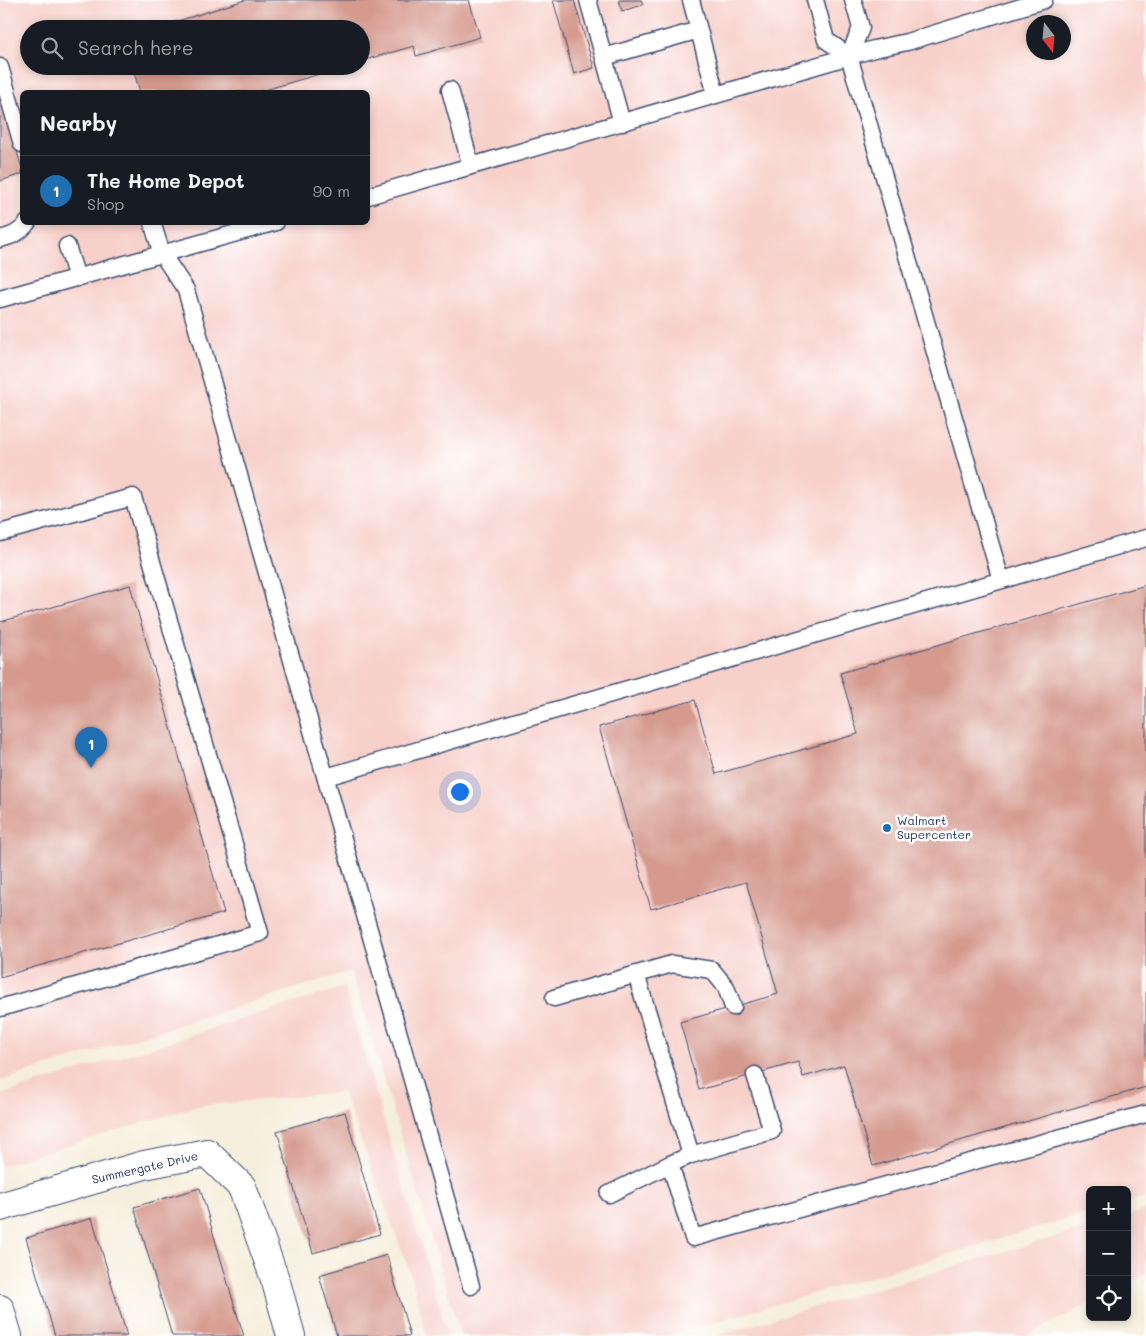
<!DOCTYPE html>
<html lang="en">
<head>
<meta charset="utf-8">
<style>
  :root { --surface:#171b24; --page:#242831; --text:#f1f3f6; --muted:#9ea1a6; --line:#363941; --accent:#1f6fb2 }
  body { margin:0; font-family:Mali,sans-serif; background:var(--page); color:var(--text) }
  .controls { position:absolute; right:15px; bottom:15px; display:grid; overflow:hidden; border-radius:8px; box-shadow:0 2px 8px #0003 }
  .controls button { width:45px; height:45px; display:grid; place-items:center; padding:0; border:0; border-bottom:1px solid var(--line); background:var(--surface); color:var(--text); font:25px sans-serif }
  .compass { position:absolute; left:1026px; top:15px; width:45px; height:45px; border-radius:50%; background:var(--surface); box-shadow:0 2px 8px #0003; rotate:164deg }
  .you { position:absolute; left:459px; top:791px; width:18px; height:18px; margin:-12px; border:4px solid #fff; border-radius:50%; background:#1a73e8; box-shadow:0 0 0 8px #1a73e833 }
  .badge { display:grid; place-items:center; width:32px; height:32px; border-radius:50%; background:var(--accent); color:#fff; font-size:16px; font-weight:700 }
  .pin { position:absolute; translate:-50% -41px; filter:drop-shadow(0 1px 2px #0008) }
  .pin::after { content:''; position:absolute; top:26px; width:18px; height:15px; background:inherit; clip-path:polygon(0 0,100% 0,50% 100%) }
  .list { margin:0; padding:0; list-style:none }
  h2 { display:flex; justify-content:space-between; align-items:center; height:65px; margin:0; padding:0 20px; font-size:21px }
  h2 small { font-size:16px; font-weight:400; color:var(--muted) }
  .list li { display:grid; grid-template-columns:32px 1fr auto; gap:15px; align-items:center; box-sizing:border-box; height:70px; padding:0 20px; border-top:1px solid var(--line) }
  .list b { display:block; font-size:19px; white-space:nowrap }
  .list p { margin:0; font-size:16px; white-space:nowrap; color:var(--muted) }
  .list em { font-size:16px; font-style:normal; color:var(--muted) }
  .icon { flex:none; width:28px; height:28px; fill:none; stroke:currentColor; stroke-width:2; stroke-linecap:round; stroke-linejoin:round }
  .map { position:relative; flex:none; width:1146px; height:1336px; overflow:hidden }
  .search { position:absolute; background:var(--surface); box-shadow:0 2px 8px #0003; left:20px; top:20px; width:350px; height:55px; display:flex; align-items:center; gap:12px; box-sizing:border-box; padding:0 18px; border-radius:28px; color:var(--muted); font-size:19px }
  .panel { position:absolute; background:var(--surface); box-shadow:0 2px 8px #0003; left:20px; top:90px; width:350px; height:135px; border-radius:8px }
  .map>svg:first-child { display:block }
  .built { fill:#f7d0ca; fill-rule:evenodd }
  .building { fill:#d5998d }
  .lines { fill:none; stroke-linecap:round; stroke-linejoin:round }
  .lane-casing { stroke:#3c4c71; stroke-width:19 }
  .street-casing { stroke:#3c4c71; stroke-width:30 }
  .lane { stroke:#fff; stroke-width:16 }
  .street { stroke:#fff; stroke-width:28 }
  .poi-dot { fill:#1f6fb2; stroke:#fff; stroke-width:2 }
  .labels { text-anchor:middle; stroke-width:5; stroke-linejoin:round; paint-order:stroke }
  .poi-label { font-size:12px; fill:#1b2f5e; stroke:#fff; text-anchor:start }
  .street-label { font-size:12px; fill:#1b2f5e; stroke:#fff }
</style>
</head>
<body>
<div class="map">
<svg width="1146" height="1336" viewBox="0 0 1146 1336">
  <rect width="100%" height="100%" fill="#fff"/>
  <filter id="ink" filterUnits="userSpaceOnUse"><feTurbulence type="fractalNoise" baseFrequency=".02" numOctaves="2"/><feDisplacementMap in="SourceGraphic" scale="10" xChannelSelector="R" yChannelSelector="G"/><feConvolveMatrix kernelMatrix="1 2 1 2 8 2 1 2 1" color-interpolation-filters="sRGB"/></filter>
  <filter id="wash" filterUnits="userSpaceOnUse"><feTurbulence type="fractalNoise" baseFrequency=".0096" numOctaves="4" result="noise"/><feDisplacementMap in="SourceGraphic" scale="20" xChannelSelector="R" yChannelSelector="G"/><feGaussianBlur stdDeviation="1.12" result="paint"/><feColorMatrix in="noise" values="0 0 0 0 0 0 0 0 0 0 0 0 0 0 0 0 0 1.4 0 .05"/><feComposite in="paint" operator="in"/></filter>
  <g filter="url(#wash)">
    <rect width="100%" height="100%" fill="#f6eedc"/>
    <path class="built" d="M 0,0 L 1146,0 L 1146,1197 L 1127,1202 L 1127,1190 L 1090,1190 L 1090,1213 L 667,1336 L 461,1336 L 351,971 L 0,1081 ZM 1034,22 L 1064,22 L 1064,52 L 1034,52 ZM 29,29 L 361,29 L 361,66 L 29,66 ZM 22,92 L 368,92 L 368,222 L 22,222 Z
      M 344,987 L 448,1336 L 427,1336 L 411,1276 L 343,1092 L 198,1106 L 0,1166 L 0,1095 Z
      M 1146,1210 L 1146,1274 L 1127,1284 L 1127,1216 Z
      M 1090,1227 L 1090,1303 L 1026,1336 L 714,1336 Z"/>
    <g id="blocks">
      <path class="building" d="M 245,0 L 469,0 L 480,37 L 416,56 L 414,46 L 361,61 L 361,29 L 152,29 Z
        M 553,0 L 574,0 L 594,68 L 574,74 Z
        M 619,0 L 641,0 L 643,5 L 622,11 Z
        M 132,66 L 343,66 L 343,67 L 258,92 L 140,92 Z
        M 0,91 L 22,169 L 22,174 L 0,181 Z
        M 130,585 L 224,913 L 0,977 L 0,622 Z
        M 1146,585 L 1146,1087 L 873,1166 L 844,1065 L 803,1077 L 798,1062 L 699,1090 L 680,1022 L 778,994 L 746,882 L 651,909 L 599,727 L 695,700 L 716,774 L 858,734 L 840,673 Z
        M 345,1112 L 380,1234 L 313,1253 L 277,1131 Z
        M 200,1188 L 236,1311 L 244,1336 L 172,1336 L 134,1207 Z
        M 92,1218 L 127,1336 L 55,1336 L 26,1238 Z
        M 387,1255 L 410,1336 L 337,1336 L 319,1275 Z"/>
    </g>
  </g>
  <g filter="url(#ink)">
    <use href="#blocks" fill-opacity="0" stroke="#3c4c71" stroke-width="1"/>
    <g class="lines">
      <g class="lane-casing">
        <path id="lane" d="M 588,0 L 622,123
          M 691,0 L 716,95
          M 815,0 L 826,40 L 849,56
          M 853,0 L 861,28 L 849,56 L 1001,580
          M 604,57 L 699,30
          M 0,67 L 22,144
          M 450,90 L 471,166
          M 368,196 L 874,49 L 907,42 L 1044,0
          M 152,222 L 162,254 L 186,290 L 471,1286
          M 0,239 C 12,236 20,233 28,222
          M 67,246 L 77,278
          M 0,299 L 276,222
          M 0,533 L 133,497 L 260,933 L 0,1008
          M 326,777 L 1146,538
          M 636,974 L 691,1155
          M 554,998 L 672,964 L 712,970 L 726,987 L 733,1007
          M 755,1075 L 772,1131 L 691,1155 L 670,1164 L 693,1238 L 1146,1114
          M 609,1194 L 670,1164"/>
      </g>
      <g class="street-casing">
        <path id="street" d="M 0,1207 L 144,1165 L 207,1153 L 242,1187 L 276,1282 L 291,1336
          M 0,1309 L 8,1336"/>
      </g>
      <use href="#lane" class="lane"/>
      <use href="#street" class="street"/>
    </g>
  </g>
  <circle class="poi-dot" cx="887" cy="828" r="5"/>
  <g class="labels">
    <g class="poi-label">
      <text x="897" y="825">Walmart<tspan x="897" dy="14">Supercenter</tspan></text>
    </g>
    <g class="street-label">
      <text transform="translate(145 1168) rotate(-13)" y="4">Summergate Drive</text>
    </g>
  </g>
</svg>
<div class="controls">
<button>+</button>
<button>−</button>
<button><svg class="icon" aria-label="locate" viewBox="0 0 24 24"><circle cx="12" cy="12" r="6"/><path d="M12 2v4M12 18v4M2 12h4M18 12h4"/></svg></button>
</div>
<svg class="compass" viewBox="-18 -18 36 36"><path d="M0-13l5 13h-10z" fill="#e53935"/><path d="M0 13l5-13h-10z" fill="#9ea1a6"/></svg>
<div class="you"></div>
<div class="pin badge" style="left:91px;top:768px">1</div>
<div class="search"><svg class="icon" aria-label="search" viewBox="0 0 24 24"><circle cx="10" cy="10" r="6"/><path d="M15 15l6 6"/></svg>Search here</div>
<section class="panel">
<h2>Nearby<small></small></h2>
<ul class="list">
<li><span class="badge">1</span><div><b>The Home Depot</b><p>Shop</p></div><em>90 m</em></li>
</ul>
</section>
</div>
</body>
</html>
